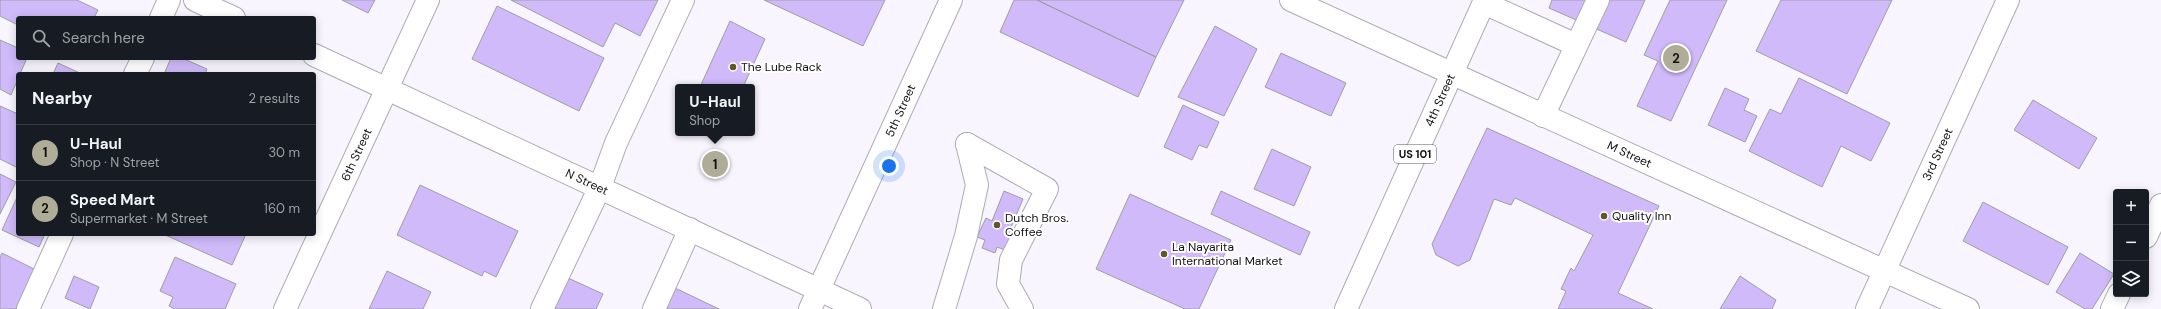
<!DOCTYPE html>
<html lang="en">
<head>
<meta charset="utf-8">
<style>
  :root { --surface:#171b24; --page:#242831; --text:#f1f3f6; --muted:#9ea1a6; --line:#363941; --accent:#afac97 }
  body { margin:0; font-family:"DM Sans",sans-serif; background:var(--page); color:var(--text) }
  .controls { position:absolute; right:12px; bottom:12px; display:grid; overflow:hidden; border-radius:4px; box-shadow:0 2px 10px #0003 }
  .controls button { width:36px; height:36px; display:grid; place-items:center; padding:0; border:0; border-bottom:1px solid var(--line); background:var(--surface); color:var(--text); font:20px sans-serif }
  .you { position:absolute; left:889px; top:166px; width:14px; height:14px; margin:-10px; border:3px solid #fff; border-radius:50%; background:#1a73e8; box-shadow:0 0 0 6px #1a73e833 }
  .badge { display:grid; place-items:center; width:26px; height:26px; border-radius:50%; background:var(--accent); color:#111; font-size:13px; font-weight:700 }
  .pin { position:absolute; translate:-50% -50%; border:2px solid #fff; box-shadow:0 1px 4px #0006 }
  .popup { position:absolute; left:675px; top:84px; width:80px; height:52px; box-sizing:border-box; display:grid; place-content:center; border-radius:4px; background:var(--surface); filter:drop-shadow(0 1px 3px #0005); font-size:13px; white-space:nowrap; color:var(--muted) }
  .popup b { font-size:15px; color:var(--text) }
  .popup::after { content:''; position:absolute; left:50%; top:100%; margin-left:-8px; border:8px solid transparent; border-top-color:var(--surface) }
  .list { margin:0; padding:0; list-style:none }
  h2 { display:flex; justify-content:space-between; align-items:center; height:52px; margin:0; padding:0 16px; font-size:17px }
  h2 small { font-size:13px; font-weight:400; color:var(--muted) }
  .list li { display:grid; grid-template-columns:26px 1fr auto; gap:12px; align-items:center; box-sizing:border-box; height:56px; padding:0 16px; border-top:1px solid var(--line) }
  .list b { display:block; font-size:15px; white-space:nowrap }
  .list p { margin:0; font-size:13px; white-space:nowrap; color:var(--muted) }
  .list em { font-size:13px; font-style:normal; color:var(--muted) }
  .icon { flex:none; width:22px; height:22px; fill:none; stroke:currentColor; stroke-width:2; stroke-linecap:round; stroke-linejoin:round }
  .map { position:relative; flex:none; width:2161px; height:309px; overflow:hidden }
  .search { position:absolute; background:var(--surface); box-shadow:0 2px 10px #0003; left:16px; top:16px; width:300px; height:44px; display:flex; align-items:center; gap:10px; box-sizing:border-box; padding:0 14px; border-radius:4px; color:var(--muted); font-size:15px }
  .panel { position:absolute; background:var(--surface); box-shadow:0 2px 10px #0003; left:16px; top:72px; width:300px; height:164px; border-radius:4px }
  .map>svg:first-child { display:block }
  .building { fill:#d0bafa; stroke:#9f9da5 }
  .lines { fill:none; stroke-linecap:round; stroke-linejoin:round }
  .minor-casing { stroke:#adabb3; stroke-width:24 }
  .highway-casing { stroke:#adabb3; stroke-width:24 }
  .minor { stroke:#fff; stroke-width:22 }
  .highway { stroke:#fff; stroke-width:22 }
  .poi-dot { fill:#5f5623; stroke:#fff; stroke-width:1.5 }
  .labels { text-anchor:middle; stroke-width:4; stroke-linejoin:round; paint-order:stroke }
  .shield { fill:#fff; stroke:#58585a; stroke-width:1 }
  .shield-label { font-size:11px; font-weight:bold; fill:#111013 }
  .poi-label { font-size:12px; fill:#111013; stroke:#fff; text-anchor:start }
  .street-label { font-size:12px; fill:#111013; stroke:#fff }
</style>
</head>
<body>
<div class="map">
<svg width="2161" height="309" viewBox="0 0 2161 309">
  <rect width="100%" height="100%" fill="#f8f5fe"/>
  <path class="building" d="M 0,0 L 77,0 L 98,10 L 94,18 L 18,18 L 18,25 L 0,16 Z
    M 342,0 L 375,0 L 368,13 Z
    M 511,0 L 658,0 L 640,36 L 615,23 L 603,47 Z
    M 764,0 L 885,0 L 863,46 Z
    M 1014,0 L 1037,0 L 1156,57 L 1138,97 L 1000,32 Z
    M 1037,0 L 1184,0 L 1156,57 Z
    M 1552,0 L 1645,0 L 1626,42 L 1549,8 Z
    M 1670,0 L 1727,0 L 1671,121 L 1637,106 L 1658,61 L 1644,55 Z
    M 1781,0 L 1892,0 L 1847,94 L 1756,51 Z
    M 497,6 L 604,58 L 579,111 L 472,59 Z
    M 730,21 L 765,39 L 743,87 L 700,87 Z
    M 1215,26 L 1257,49 L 1224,116 L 1178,97 Z
    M 0,40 L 18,48 L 18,58 L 27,58 L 20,74 L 18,74 L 18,79 L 11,95 L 0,89 Z
    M 1281,53 L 1346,83 L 1331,116 L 1265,87 Z
    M 171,58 L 182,58 L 207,69 L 205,74 L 164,74 Z
    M 58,63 L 82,74 L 53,74 Z
    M 1799,78 L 1890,123 L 1871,161 L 1841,146 L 1822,187 L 1749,151 L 1770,109 L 1781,114 Z
    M 1725,88 L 1749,99 L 1744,110 L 1757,116 L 1745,142 L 1708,125 Z
    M 2033,100 L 2097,138 L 2079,169 L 2014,130 Z
    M 1183,105 L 1219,122 L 1207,148 L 1199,145 L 1192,160 L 1164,147 Z
    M 0,106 L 18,114 L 18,168 L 0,159 Z
    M 1487,128 L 1659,206 L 1618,293 L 1653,309 L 1558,309 L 1566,291 L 1561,289 L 1571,268 L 1574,271 L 1593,235 L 1515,198 L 1511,205 L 1494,199 L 1470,260 L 1458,266 L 1436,255 L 1432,244 Z
    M 1272,149 L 1311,167 L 1294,206 L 1254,189 Z
    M 0,174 L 16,182 L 0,214 Z
    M 420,185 L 518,231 L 496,277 L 484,271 L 482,276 L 397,235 Z
    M 1004,191 L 1023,199 L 1010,230 L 1013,230 L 1005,250 L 997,247 L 995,253 L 982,248 L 985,240 L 977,237 L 986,218 L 992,221 Z
    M 1221,191 L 1310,232 L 1300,255 L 1211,214 Z
    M 1130,194 L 1231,240 L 1199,309 L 1185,309 L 1096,269 Z
    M 18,195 L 18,234 L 45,234 L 39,247 L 2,230 Z
    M 1983,202 L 2068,247 L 2048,285 L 1963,241 Z
    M 163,234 L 246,234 L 232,265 Z
    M 2,253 L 34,269 L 16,309 L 0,309 L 0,257 Z
    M 2080,253 L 2114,274 L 2092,309 L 2085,309 L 2056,292 Z
    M 175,257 L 236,284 L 225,309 L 175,309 L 169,306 L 173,297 L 160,291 Z
    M 387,271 L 431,292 L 423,309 L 369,309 Z
    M 74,276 L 99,287 L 90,309 L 65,298 Z
    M 1740,276 L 1776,300 L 1772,309 L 1720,309 Z
    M 568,278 L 603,294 L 596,309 L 554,309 Z
    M 675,288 L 719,309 L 665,309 Z"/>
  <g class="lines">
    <g class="minor-casing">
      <g id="minor">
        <path d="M 195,0 L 234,18"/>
        <path id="s1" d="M 1291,0 L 1968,309"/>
        <path d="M 1484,3 L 1576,45"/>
        <path d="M 161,18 L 169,0"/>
        <path id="s2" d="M 314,55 L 860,309"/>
        <path d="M 135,74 L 143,58"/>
        <path d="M 1543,116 L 1598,0"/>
        <path d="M 967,144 L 1047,189 L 1011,260 L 1008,284 L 1022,309"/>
        <path d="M 2146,237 L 2161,205"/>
        <path d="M 28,309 L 62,234"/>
        <path id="s3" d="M 285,309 L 428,0"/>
        <path d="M 542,309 L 600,187 L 616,143 L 683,0"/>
        <path d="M 654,309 L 690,229"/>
        <path d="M 944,309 L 966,236 L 977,185 L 967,144"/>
        <path id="s4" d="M 1867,309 L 2008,0"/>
        <path d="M 2112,309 L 2119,294"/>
      </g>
    </g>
    <g class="highway-casing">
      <g id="highway">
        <path id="s5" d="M 810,309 L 951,0"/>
        <path id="s6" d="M 1346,309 L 1485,0"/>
      </g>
    </g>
    <use href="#minor" class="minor"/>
    <use href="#highway" class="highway"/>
  </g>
  <g class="poi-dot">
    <circle cx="733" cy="67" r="4"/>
    <circle cx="1604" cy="216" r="4"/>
    <circle cx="997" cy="225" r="4"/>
    <circle cx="1164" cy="254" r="4"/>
  </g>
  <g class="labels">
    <rect class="shield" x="1394" y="145" width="42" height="18" rx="3"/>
    <g class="shield-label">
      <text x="1415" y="158">US 101</text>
    </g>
    <g class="poi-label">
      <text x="741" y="71">The Lube Rack</text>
      <text x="1612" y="220">Quality Inn</text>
      <text x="1005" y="222">Dutch Bros.<tspan x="1005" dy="14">Coffee</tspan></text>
      <text x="1172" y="251">La Nayarita<tspan x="1172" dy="14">International Market</tspan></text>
    </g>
    <g class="street-label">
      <text dy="4" stroke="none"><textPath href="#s6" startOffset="229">4th Street</textPath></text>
      <text dy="4" stroke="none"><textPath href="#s5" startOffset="218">5th Street</textPath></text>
      <text dy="4" stroke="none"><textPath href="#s4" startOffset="170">3rd Street</textPath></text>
      <text dy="4" stroke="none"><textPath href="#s3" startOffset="170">6th Street</textPath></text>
      <text dy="4" stroke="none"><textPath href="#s1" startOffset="372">M Street</textPath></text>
      <text dy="4" stroke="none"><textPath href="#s2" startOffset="301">N Street</textPath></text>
    </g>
  </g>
</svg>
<div class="controls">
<button>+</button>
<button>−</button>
<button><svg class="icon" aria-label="layers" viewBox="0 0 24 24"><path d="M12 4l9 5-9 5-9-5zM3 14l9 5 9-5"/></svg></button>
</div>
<div class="you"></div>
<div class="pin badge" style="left:715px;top:164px">1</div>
<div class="popup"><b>U-Haul</b>Shop</div>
<div class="pin badge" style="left:1676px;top:58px">2</div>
<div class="search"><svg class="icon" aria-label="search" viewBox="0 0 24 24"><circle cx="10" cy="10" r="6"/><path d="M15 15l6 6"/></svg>Search here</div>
<section class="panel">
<h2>Nearby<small>2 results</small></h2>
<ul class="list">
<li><span class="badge">1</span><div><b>U-Haul</b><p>Shop · N Street</p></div><em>30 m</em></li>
<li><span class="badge">2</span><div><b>Speed Mart</b><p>Supermarket · M Street</p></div><em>160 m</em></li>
</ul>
</section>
</div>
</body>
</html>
